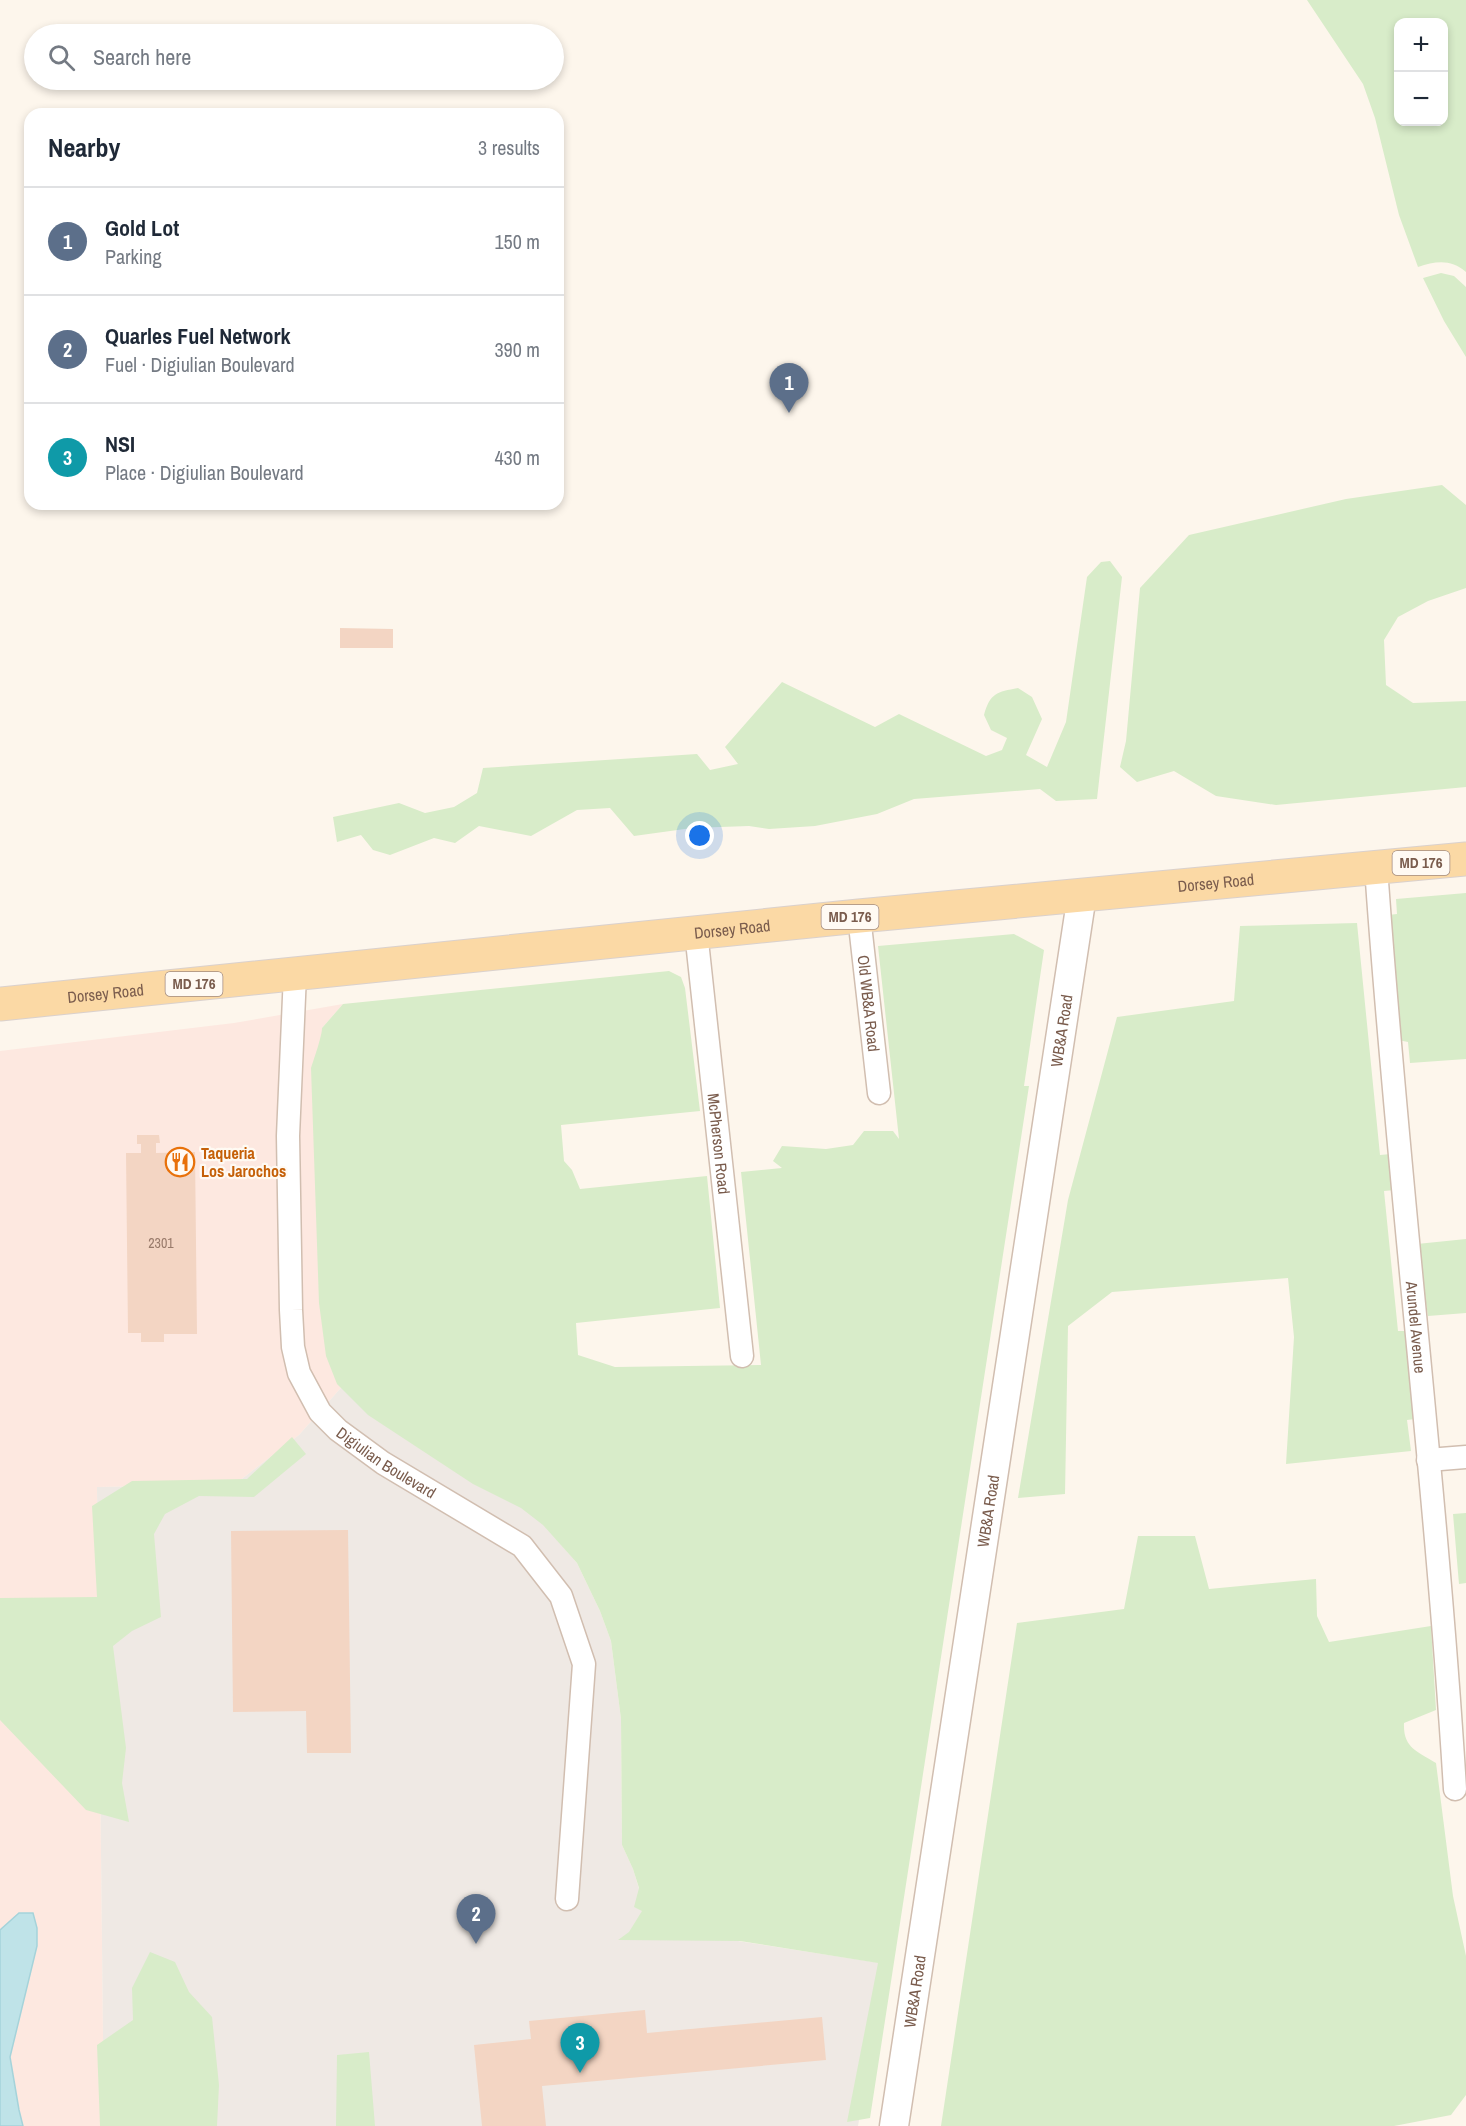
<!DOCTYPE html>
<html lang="en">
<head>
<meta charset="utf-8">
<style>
  :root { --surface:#fff; --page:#f2f2f3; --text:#1f2937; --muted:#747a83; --line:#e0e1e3; --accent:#2563eb }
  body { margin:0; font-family:"Archivo Narrow",sans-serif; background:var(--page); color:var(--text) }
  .controls { position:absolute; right:18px; top:18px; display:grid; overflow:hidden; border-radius:12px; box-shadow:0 3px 9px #0003 }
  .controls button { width:54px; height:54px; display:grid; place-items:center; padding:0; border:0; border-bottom:2px solid var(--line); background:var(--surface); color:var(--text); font:30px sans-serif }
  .you { position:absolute; left:700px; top:836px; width:21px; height:21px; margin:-15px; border:4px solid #fff; border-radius:50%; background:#1a73e8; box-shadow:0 0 0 9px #1a73e833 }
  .badge { display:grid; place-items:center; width:39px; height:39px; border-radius:50%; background:var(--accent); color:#fff; font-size:20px; font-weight:700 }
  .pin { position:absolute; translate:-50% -50px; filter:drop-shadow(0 2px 3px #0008) }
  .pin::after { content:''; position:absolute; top:32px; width:21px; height:18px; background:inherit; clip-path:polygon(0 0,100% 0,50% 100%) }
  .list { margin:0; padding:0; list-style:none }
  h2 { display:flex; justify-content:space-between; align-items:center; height:78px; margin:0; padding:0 24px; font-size:26px }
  h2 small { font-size:20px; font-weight:400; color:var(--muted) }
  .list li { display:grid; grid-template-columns:39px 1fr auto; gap:18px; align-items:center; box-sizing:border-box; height:108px; padding:0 24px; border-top:2px solid var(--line) }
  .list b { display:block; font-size:22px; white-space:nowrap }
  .list p { margin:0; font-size:20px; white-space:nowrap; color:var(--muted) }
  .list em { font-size:20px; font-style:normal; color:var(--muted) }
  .icon { flex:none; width:33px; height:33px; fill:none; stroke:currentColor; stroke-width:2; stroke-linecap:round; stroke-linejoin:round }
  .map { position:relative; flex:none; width:1466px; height:2126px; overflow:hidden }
  .search { position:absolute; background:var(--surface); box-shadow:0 3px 9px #0003; left:24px; top:24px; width:540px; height:66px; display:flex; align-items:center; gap:15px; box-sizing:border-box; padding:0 21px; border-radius:33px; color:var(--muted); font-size:22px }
  .panel { position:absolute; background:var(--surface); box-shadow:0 3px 9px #0003; left:24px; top:108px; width:540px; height:402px; border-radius:18px }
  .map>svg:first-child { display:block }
  .commercial { fill:#fde8e0 }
  .industrial { fill:#efe9e4 }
  .green { fill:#d8ecc9; fill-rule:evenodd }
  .water { fill:#bfe3e8; stroke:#a5d3da; stroke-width:1.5 }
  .building { fill:#f3d5c3 }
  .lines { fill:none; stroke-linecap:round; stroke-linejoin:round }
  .minor-casing { stroke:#d1beb0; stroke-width:25 }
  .tertiary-casing { stroke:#d1beb0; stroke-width:31 }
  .primary-casing { stroke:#dad1cd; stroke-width:35 }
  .minor { stroke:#fff; stroke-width:22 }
  .tertiary { stroke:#fff; stroke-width:28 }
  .primary { stroke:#fbd9a5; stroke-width:33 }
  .labels { text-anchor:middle; stroke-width:4.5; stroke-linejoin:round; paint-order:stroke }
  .number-label { font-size:14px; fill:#987a6a }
  .shield { fill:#fffaf3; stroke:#a28b7f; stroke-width:1.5 }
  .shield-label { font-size:15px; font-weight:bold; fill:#7a5c4d }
  .street-label { font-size:16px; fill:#7a5c4d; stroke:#fffaf3 }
  .food-label { font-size:16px; font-weight:bold; fill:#c56008; stroke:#fffaf3; text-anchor:start }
</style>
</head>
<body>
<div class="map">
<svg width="1466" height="2126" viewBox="0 0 1466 2126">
  <rect width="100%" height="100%" fill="#fdf6ec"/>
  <path class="commercial" d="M 343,1004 L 322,1028 L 328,1322 L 347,1381 L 299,1435 L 234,1485 L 97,1487 L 104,2126 L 0,2126 L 0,1051 L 234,1023 Z"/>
  <path class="industrial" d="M 347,1381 L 537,1517 L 577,1563 L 600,1611 L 611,1641 L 621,1719 L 622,1845 L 633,1869 L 639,1889 L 718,1938 L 887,1964 L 858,2126 L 104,2126 L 97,1487 L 234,1485 L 299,1435 Z"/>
  <path class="green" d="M 1307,0 L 1466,0 L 1466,272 C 1451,259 1436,261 1418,267 L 1399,215 L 1375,118 L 1363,84 ZM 1398,22 L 1444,22 L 1444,122 L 1398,122 Z
    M 1441,273 L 1454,276 L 1466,287 L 1466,357 L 1444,321 L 1423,278 Z
    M 1442,485 L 1466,505 L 1466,588 L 1428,601 L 1398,617 L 1384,640 L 1386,685 L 1413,703 L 1466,701 L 1466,787 L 1276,805 L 1216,796 L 1174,771 L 1137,782 L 1120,767 L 1126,741 L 1140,588 L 1189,535 L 1346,499 Z
    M 1110,561 L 1122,577 L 1097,799 L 1056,801 L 1040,789 L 914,799 L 877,814 L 815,826 L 769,829 L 749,826 L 692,828 L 634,836 L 610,808 L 577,810 L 531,836 L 479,826 L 455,843 L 434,838 L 390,855 L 373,850 L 361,835 L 337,842 L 333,817 L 399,803 L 425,813 L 454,807 L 477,793 L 483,768 L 697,754 L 710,770 L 738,764 L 725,747 L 782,682 L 875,727 L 899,714 L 986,756 L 1002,750 L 1007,738 L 991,730 L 984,715 C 990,693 997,692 1018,688 L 1032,697 L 1042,719 L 1026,755 L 1047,767 L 1066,722 L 1087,577 L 1101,562 Z
    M 1466,893 L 1466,1059 L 1410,1063 L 1408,1042 L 1398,1040 L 1388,915 L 1397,914 L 1396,899 Z
    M 1357,923 L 1380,1155 L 1391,1154 L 1395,1190 L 1384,1191 L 1398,1331 L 1407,1331 L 1415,1419 L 1407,1420 L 1411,1451 L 1286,1464 L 1294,1337 L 1288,1278 L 1112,1292 L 1068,1326 L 1065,1494 L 1018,1498 L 1068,1200 L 1117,1017 L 1234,1001 L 1240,926 Z
    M 1014,934 L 1044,950 L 1024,1086 L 1029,1086 L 870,2118 L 847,2122 L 878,1963 L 740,1941 L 618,1940 L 629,1932 L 642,1911 L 634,1907 L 639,1888 L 633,1869 L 622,1845 L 621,1719 L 611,1641 L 600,1611 L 577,1563 L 543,1525 L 521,1508 L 473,1484 L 368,1415 L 337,1384 L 326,1356 L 319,1303 L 311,1068 C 314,1059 322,1036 322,1028 L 343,1004 L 669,971 L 681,977 L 685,988 L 700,1111 L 561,1125 L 564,1161 L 572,1170 L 580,1189 L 707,1176 L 720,1308 L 576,1323 L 578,1355 L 615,1367 L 761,1365 L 741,1172 L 782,1168 L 773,1161 L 782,1146 L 826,1149 L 853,1145 L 864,1131 L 893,1131 L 899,1139 L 878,946 Z
    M 1466,1239 L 1466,1313 L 1428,1316 L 1417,1244 Z
    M 292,1437 L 306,1454 L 254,1497 L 199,1496 L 165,1514 L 154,1534 L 161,1617 L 132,1631 L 113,1646 L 126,1748 L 122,1783 L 129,1822 L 86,1810 L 0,1720 L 0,1598 L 97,1597 L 92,1506 L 132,1481 L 247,1479 Z
    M 1466,1513 L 1466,1583 L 1459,1584 L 1453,1514 Z
    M 1138,1536 L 1195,1536 L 1209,1589 L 1316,1579 L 1317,1616 L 1329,1642 L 1431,1626 L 1436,1710 L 1404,1723 C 1403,1748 1417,1751 1436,1763 L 1453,1896 L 1466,1956 L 1466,2095 L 1451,2115 L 1394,2126 L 941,2126 L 1017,1623 L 1124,1609 Z
    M 150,1952 L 175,1962 L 189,1992 L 212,2017 L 219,2085 L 217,2126 L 100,2126 L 97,2045 L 133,2020 L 132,1988 Z
    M 369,2052 L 375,2126 L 336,2126 L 337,2055 Z"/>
  <path class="water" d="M 19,1913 L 33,1913 L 37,1928 L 37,1946 L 10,2057 L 19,2110 L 23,2126 L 0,2126 L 0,1930 Z"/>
  <path class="building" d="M 340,628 L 393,629 L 393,648 L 340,648 Z
    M 137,1135 L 159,1135 L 160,1143 L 156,1143 L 156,1153 L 195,1152 L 197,1334 L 164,1334 L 164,1342 L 141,1342 L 141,1333 L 128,1333 L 126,1153 L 141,1153 L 141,1144 L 137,1144 Z
    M 348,1530 L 351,1753 L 307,1753 L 306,1711 L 233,1712 L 231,1531 Z
    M 645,2010 L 647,2033 L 822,2017 L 826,2060 L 542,2086 L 546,2126 L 482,2126 L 474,2045 L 531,2039 L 529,2021 Z"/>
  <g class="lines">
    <g class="minor-casing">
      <g id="minor">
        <path id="s1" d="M 1376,867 C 1397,1174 1436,1481 1455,1789"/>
        <path id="s2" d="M 859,916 L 879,1093"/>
        <path id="s3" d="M 696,932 L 742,1356"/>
        <path id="s4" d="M 295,974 L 288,1136 L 291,1310 L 293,1347 L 299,1373 L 320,1412 L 338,1430 L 383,1463 L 522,1546 L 561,1596 L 584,1664 L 567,1899"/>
        <path d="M 1428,1460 L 1466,1457"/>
      </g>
    </g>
    <g class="tertiary-casing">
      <g id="tertiary">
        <path id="s5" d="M 894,2126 L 1082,895"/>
      </g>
    </g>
    <g class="primary-casing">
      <g id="primary">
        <path id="s6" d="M 0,1004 L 859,916 L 1466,859"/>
      </g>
    </g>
    <use href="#minor" class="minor"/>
    <use href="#tertiary" class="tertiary"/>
    <use href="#primary" class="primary"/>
  </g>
  <defs>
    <g id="restaurant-ring" transform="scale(1.5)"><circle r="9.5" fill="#fffaf3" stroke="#e8710a" stroke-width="1.5"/><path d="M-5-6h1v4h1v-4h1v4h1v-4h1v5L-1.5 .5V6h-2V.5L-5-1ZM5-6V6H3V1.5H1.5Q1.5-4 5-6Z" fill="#e8710a"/></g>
  </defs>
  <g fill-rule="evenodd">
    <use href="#restaurant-ring" x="180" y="1162"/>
  </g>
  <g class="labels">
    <g class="number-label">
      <text x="161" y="1248">2301</text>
    </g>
    <g class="shield">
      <rect x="1392.5" y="851" width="57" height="24" rx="4.5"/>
      <rect x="821.5" y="905" width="57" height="24" rx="4.5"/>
      <rect x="165.5" y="972" width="57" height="24" rx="4.5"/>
    </g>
    <g class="shield-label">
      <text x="1421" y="868">MD 176</text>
      <text x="850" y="922">MD 176</text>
      <text x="194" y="989">MD 176</text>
    </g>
    <g class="street-label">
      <text dy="6" stroke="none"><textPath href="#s6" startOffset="1222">Dorsey Road</textPath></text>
      <text dy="6" stroke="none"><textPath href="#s6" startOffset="736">Dorsey Road</textPath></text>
      <text dy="6" stroke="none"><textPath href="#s6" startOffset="106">Dorsey Road</textPath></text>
      <text dy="6" stroke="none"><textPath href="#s2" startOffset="88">Old WB&amp;A Road</textPath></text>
      <text dy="6" stroke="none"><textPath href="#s5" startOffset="1108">WB&amp;A Road</textPath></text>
      <text dy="6" stroke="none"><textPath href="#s3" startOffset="213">McPherson Road</textPath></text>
      <text dy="6" stroke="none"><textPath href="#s1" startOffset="462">Arundel Avenue</textPath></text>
      <text dy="6" stroke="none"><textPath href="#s4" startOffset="528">Digiulian Boulevard</textPath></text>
      <text dy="6" stroke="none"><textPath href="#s5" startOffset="622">WB&amp;A Road</textPath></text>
      <text dy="6" stroke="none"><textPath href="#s5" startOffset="136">WB&amp;A Road</textPath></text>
    </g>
    <g class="food-label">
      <text x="201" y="1159">Taqueria<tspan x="201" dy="18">Los Jarochos</tspan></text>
    </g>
  </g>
</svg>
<div class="controls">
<button>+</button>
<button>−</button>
</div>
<div class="you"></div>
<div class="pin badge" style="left:789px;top:413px;background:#5c6f8a">1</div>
<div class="pin badge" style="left:476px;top:1944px;background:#5c6f8a">2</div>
<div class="pin badge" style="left:580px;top:2073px;background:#0f9aa8">3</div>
<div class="search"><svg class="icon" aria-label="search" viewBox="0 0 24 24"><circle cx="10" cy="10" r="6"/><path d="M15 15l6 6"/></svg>Search here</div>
<section class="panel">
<h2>Nearby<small>3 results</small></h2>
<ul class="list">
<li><span class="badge" style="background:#5c6f8a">1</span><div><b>Gold Lot</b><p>Parking</p></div><em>150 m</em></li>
<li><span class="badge" style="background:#5c6f8a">2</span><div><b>Quarles Fuel Network</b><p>Fuel · Digiulian Boulevard</p></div><em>390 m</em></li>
<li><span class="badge" style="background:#0f9aa8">3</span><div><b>NSI</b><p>Place · Digiulian Boulevard</p></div><em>430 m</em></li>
</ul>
</section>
</div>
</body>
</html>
